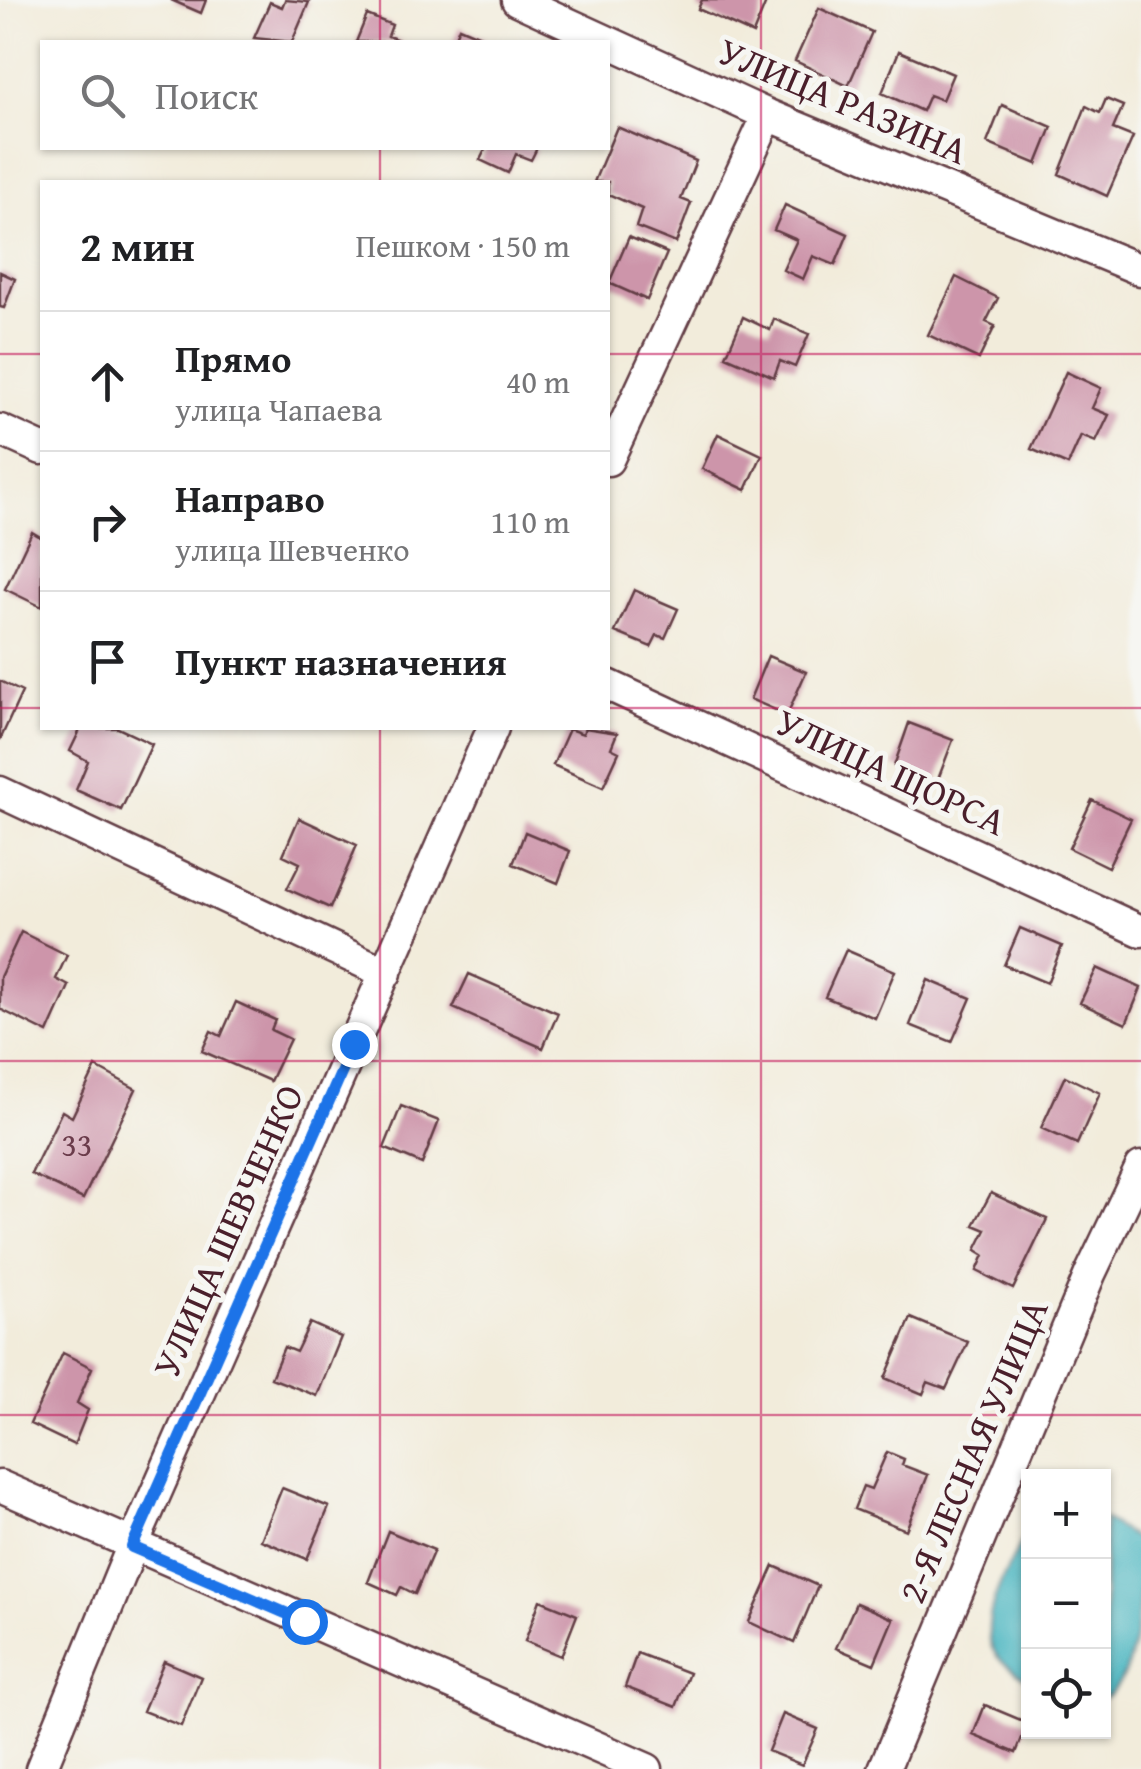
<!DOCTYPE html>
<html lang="ru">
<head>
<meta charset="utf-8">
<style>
  :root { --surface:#fff; --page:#f2f2f2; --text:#202124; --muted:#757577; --line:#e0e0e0 }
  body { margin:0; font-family:"Gentium Book Plus",serif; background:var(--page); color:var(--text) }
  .controls { position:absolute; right:30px; bottom:30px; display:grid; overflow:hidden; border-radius:0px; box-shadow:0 2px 8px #0004 }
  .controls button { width:90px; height:90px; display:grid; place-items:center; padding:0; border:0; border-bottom:2px solid var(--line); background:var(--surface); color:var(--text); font:50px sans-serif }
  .stop { position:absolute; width:30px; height:30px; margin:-22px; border:8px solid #1a73e8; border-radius:50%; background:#fff }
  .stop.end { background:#1a73e8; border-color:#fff; box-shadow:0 2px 10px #0008 }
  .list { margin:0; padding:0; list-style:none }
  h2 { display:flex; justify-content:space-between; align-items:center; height:130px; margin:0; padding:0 40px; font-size:42px }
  h2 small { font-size:32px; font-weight:400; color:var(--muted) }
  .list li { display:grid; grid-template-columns:65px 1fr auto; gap:30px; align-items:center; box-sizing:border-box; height:140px; padding:0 40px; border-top:2px solid var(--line) }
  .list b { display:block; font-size:38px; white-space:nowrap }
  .list p { margin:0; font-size:32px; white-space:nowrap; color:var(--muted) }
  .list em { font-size:32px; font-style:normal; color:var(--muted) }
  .icon { flex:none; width:55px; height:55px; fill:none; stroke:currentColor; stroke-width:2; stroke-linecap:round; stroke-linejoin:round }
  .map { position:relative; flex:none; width:1141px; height:1769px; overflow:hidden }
  .search { position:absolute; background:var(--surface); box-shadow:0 2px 8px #0004; left:40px; top:40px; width:570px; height:110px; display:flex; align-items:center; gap:25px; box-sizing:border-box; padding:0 35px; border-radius:0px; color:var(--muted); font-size:38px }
  .panel { position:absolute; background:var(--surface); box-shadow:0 2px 8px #0004; left:40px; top:180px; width:570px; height:550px; border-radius:0px }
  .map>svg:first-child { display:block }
  .water { fill:#45b4bf; stroke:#486a75; stroke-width:2.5 }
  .building { fill:#cd95aa }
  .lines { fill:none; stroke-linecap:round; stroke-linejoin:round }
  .street-casing { stroke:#633e45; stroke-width:35 }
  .street { stroke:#fff; stroke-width:30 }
  .route { stroke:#1a73e8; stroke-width:12 }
  .grid { fill:none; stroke:#c2185b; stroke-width:2.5; stroke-opacity:0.55 }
  .labels { text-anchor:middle; stroke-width:10; stroke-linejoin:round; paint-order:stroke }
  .number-label { font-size:32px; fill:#6b3c4b }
  .street-label { font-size:38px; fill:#4a1f2b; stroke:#f6f6f2 }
</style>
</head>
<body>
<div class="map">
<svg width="1141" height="1769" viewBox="0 0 1141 1769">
  <rect width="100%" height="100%" fill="#f6f6f2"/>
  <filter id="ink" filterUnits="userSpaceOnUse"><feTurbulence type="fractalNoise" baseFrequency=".01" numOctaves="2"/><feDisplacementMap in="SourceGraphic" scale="20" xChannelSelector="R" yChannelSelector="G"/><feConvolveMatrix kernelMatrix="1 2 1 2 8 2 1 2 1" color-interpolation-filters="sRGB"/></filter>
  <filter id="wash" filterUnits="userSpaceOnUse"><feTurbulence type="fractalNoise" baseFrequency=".0048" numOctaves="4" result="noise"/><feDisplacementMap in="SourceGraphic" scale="40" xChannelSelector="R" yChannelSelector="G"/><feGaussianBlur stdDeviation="2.25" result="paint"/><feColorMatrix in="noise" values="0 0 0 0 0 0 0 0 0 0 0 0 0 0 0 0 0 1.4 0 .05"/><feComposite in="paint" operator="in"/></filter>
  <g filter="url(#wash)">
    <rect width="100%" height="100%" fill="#f2ecdb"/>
    <path class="water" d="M 1104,1519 L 1141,1542 C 1141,1591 1141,1675 1104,1698 Z
      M 1028,1531 L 1028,1680 C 1019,1673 1004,1665 997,1656 C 972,1624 1011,1560 1028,1531 Z"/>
    <g id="blocks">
      <path class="building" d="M 171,0 L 206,0 L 201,13 Z
        M 285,0 L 309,2 L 292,42 L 254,38 L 270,2 L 282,7 Z
        M 702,0 L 767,0 L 753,34 L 698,9 Z
        M 819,8 L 872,32 L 848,86 L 795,61 Z
        M 367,15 L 392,25 L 388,36 L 404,42 L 356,42 Z
        M 459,27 L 485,38 L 483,42 L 453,42 Z
        M 899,51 L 953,74 L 942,100 L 929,95 L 922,111 L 882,93 Z
        M 1106,99 L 1123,106 L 1113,129 L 1133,137 L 1107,196 L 1059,174 L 1086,106 L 1100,113 Z
        M 1002,105 L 1052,127 L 1037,164 L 987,143 Z
        M 617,127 L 696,161 L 681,199 L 691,203 L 676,243 L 636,227 L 642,209 L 608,194 L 608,182 L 594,182 Z
        M 486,148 L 537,148 L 531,160 L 516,154 L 508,173 L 480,160 Z
        M 785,205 L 848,234 L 835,265 L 813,256 L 803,279 L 783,270 L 797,240 L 774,230 Z
        M 629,237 L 667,253 L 647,300 L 609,283 Z
        M 0,272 L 15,279 L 4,308 L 0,307 Z
        M 956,277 L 998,298 L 986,322 L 995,326 L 979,359 L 928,335 Z
        M 743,317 L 770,330 L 774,319 L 809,334 L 795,367 L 780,361 L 774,377 L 726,356 Z
        M 1066,372 L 1101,388 L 1092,408 L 1109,415 L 1096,442 L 1081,436 L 1068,465 L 1031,449 Z
        M 718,434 L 762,455 L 746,490 L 702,469 Z
        M 32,532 L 42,538 L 42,607 L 5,589 Z
        M 634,590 L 678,609 L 665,638 L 657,635 L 651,647 L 615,632 Z
        M 768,656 L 806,672 L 787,715 L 750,699 Z
        M 0,681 L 22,692 L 0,740 Z
        M 909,723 L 953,740 L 937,782 L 894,766 Z
        M 81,728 L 118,728 L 152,744 L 121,810 L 76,790 L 88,761 L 70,751 Z
        M 585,728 L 617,733 L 611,748 L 619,752 L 603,787 L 553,765 L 569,729 L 583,734 Z
        M 1092,800 L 1131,819 L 1108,867 L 1069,848 Z
        M 299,818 L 357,845 L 330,908 L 287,889 L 300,863 L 283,855 Z
        M 525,832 L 570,851 L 558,883 L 513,864 Z
        M 1020,928 L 1062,946 L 1047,983 L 1004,965 Z
        M 21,932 L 67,955 L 56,979 L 69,986 L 48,1033 L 0,1009 L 0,977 Z
        M 846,950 L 895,971 L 875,1018 L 825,997 Z
        M 1097,968 L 1141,988 L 1126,1024 L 1080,1003 Z
        M 469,974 L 558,1013 L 543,1048 L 453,1008 Z
        M 928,980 L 971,998 L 952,1042 L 910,1025 Z
        M 236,1002 L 275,1020 L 271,1030 L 290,1039 L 270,1081 L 202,1051 L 211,1031 L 221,1036 Z
        M 96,1067 L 136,1089 L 83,1199 L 31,1174 L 62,1111 L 72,1117 Z
        M 1065,1076 L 1100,1093 L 1077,1144 L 1041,1128 Z
        M 401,1106 L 439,1121 L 422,1164 L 384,1148 Z
        M 991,1193 L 1047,1219 L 1013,1289 L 977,1271 L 984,1255 L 976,1250 L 986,1230 L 974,1225 Z
        M 911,1318 L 968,1342 L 946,1389 L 928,1382 L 923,1394 L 885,1378 Z
        M 310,1323 L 341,1337 L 317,1396 L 271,1378 L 284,1347 L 296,1352 Z
        M 63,1353 L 92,1368 L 77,1403 L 88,1410 L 74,1445 L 30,1424 Z
        M 887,1452 L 904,1459 L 902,1465 L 928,1475 L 906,1530 L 854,1509 L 863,1486 L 871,1489 Z
        M 282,1488 L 329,1507 L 307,1559 L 261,1540 Z
        M 388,1531 L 434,1550 L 415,1594 L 401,1587 L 397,1595 L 368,1582 Z
        M 774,1566 L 818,1586 L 794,1643 L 749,1622 Z
        M 540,1600 L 577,1615 L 561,1656 L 525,1641 Z
        M 856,1603 L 893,1619 L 874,1664 L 836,1648 Z
        M 637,1653 L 689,1673 L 676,1707 L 625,1687 Z
        M 164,1661 L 201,1677 L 181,1726 L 143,1711 Z
        M 985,1705 L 1028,1723 L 1016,1753 L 973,1735 Z
        M 783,1714 L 818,1729 L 802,1765 L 768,1751 Z"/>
    </g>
  </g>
  <g filter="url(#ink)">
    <use href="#blocks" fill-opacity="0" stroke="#633e45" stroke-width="2.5"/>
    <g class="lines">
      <g class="street-casing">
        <path id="street" d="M 517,0 L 768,115 L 1141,270
          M 0,430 L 42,449
          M 608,460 L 768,115
          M 608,685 L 1141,931
          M 0,792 L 386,973
          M 0,1486 L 647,1769
          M 41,1769 L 132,1547 L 493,728
          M 884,1769 L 1090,1274 L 1141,1167"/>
      </g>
      <use href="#street" class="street"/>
    </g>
  </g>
  <g class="lines" filter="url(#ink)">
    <path class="route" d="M 304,1621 L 132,1547 L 354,1044"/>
  </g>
  <path class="grid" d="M 380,0 L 380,42M 761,0 L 761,1769M 380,148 L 380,182M 0,354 L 42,354M 608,354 L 1141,354M 0,708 L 42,708M 608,708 L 1141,708M 380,728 L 380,1769M 0,1061 L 1141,1061M 0,1415 L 1141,1415"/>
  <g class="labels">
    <g class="number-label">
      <text x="77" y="1156">33</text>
    </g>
    <g class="street-label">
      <text transform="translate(843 101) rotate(23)" y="13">УЛИЦА РАЗИНА</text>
      <text transform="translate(891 772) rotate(25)" y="13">УЛИЦА ЩОРСА</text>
      <text transform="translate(228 1231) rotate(-66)" y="13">УЛИЦА ШЕВЧЕНКО</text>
      <text transform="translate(973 1451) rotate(-67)" y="13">2-Я ЛЕСНАЯ УЛИЦА</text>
    </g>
  </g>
</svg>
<div class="controls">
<button>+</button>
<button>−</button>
<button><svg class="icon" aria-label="locate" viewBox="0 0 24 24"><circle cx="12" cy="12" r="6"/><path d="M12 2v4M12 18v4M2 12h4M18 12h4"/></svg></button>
</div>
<div class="stop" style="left:304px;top:1621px"></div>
<div class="stop end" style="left:354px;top:1044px"></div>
<div class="search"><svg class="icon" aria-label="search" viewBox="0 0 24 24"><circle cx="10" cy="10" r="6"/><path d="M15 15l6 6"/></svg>Поиск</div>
<section class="panel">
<h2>2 мин<small>Пешком · 150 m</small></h2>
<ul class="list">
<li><svg class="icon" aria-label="ahead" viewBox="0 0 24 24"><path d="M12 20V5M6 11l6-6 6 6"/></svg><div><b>Прямо</b><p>улица Чапаева</p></div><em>40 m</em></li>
<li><svg class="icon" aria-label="right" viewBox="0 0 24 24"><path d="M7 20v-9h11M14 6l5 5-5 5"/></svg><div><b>Направо</b><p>улица Шевченко</p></div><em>110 m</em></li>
<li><svg class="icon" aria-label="arrive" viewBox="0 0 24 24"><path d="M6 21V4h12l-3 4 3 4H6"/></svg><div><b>Пункт назначения</b></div></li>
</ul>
</section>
</div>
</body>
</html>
